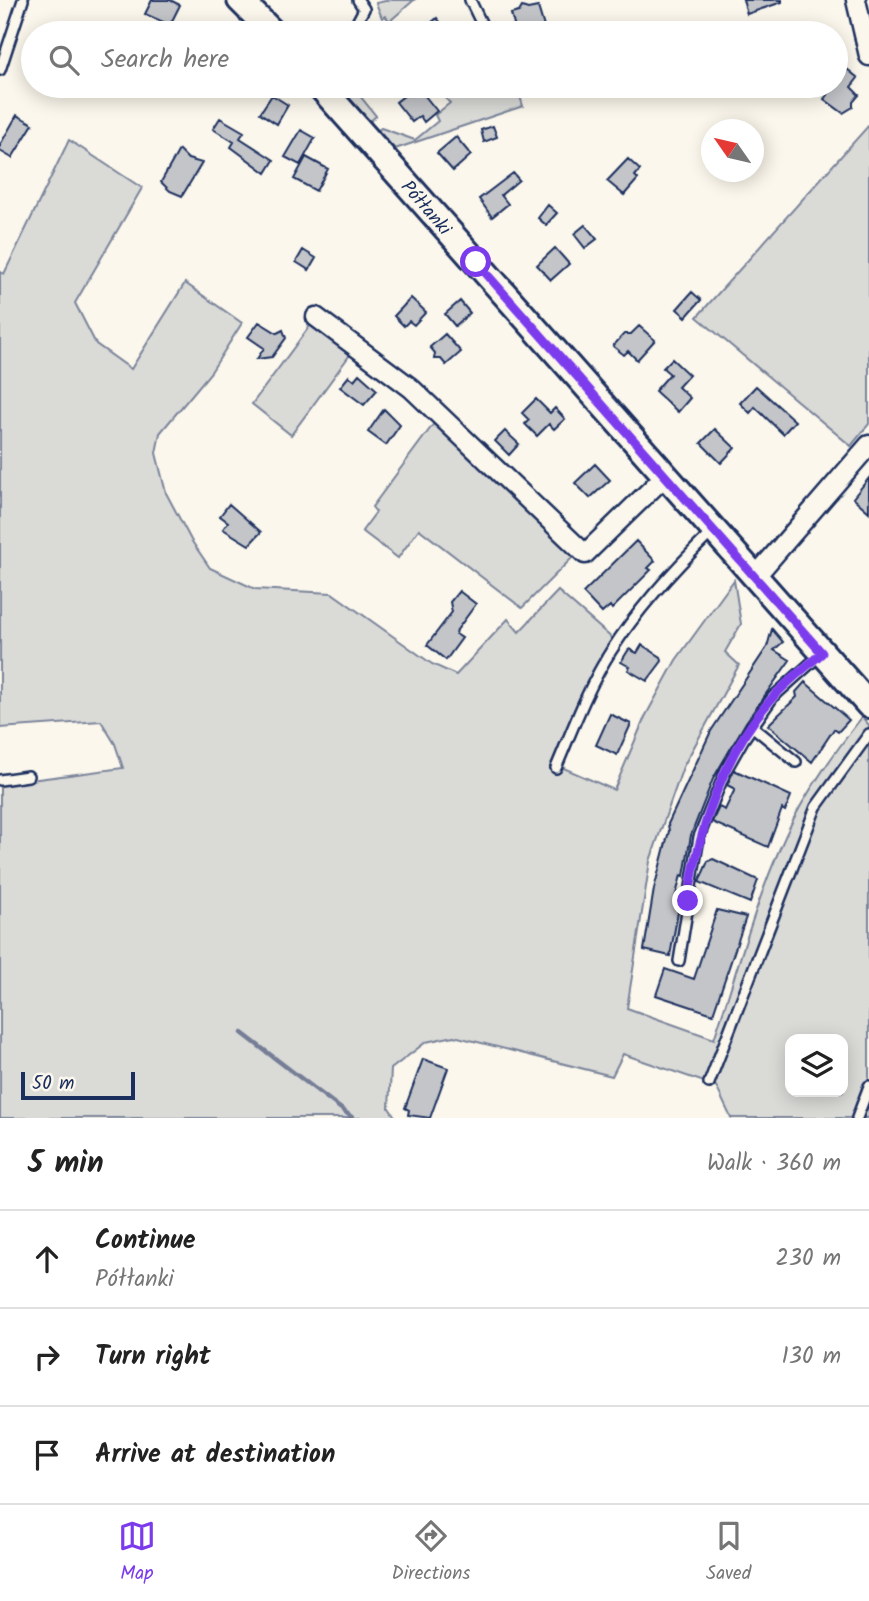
<!DOCTYPE html>
<html lang="en">
<head>
<meta charset="utf-8">
<style>
  :root { --surface:#fff; --page:#f6f6f6; --text:#222; --muted:#767676; --line:#e0e0e0; --accent:#7c3aed }
  body { margin:0; font-family:Kalam,sans-serif; background:var(--page); color:var(--text) }
  .controls { position:absolute; right:21px; bottom:21px; display:grid; overflow:hidden; border-radius:14px; box-shadow:0 4px 18px #0003 }
  .controls button { width:63px; height:63px; display:grid; place-items:center; padding:0; border:0; border-bottom:2px solid var(--line); background:var(--surface); color:var(--text); font:35px sans-serif }
  .compass { position:absolute; left:701px; top:119px; width:63px; height:63px; border-radius:50%; background:var(--surface); box-shadow:0 4px 18px #0003; rotate:304deg }
  .scale { position:absolute; left:21px; bottom:18px; width:114px; box-sizing:border-box; padding-left:7px; border:4px solid #1b2f5e; border-top:0; font-size:19px; line-height:24px; white-space:nowrap; color:#1b2f5e; -webkit-text-stroke:5px #fbf7ec; paint-order:stroke }
  .stop { position:absolute; width:21px; height:21px; margin:-16px; border:5px solid #7c3aed; border-radius:50%; background:#fff }
  .stop.end { background:#7c3aed; border-color:#fff; box-shadow:0 2px 7px #0008 }
  .list { margin:0; padding:0; list-style:none }
  h2 { display:flex; justify-content:space-between; align-items:center; height:91px; margin:0; padding:0 28px; font-size:30px }
  h2 small { font-size:23px; font-weight:400; color:var(--muted) }
  .list li { display:grid; grid-template-columns:46px 1fr auto; gap:21px; align-items:center; box-sizing:border-box; height:98px; padding:0 28px; border-top:2px solid var(--line) }
  .list b { display:block; font-size:26px; white-space:nowrap }
  .list p { margin:0; font-size:23px; white-space:nowrap; color:var(--muted) }
  .list em { font-size:23px; font-style:normal; color:var(--muted) }
  .icon { flex:none; width:38px; height:38px; fill:none; stroke:currentColor; stroke-width:2; stroke-linecap:round; stroke-linejoin:round }
  .map { position:relative; flex:none; width:869px; height:1118px; overflow:hidden }
  .search { position:absolute; background:var(--surface); box-shadow:0 4px 18px #0003; left:21px; right:21px; top:21px; height:77px; display:flex; align-items:center; gap:18px; box-sizing:border-box; padding:0 24px; border-radius:38px; color:var(--muted); font-size:26px }
  .sheet { height:385px; background:var(--surface) }
  nav { display:flex; justify-content:space-around; align-items:center; box-sizing:border-box; height:98px; border-top:2px solid var(--line); background:var(--surface); font-size:19px; color:var(--muted) }
  nav a { display:grid; justify-items:center; gap:4px }
  nav .on { color:var(--accent) }
  .map>svg:first-child { display:block }
  .green { fill:#dadad7; stroke:#7a849a; stroke-width:2; fill-rule:evenodd }
  .lines { fill:none; stroke-linecap:round; stroke-linejoin:round }
  .stream { stroke:#747e96; stroke-width:4.5 }
  .building { fill:#c3c5c9; stroke:#1b2f5e; stroke-width:2 }
  .lane-casing { stroke:#1b2f5e; stroke-width:14 }
  .street-casing { stroke:#1b2f5e; stroke-width:23 }
  .secondary-casing { stroke:#1b2f5e; stroke-width:30 }
  .lane { stroke:#fbf7ec; stroke-width:9 }
  .street { stroke:#fbf7ec; stroke-width:18 }
  .secondary { stroke:#fbf7ec; stroke-width:24 }
  .route { stroke:#7c3aed; stroke-width:9 }
  .labels { text-anchor:middle; stroke-width:5; stroke-linejoin:round; paint-order:stroke }
  .street-label { font-size:19px; fill:#1b2f5e; stroke:#fbf7ec }
</style>
</head>
<body>
<div class="map">
<svg width="869" height="1118" viewBox="0 0 869 1118">
  <rect width="100%" height="100%" fill="#fbf7ec"/>
  <filter id="ink" filterUnits="userSpaceOnUse"><feTurbulence type="fractalNoise" baseFrequency=".0143" numOctaves="2"/><feDisplacementMap in="SourceGraphic" scale="14" xChannelSelector="R" yChannelSelector="G"/><feConvolveMatrix kernelMatrix="1 2 1 2 8 2 1 2 1" color-interpolation-filters="sRGB"/></filter>
  <g filter="url(#ink)">
    <path class="green" d="M 390,0 L 414,0 L 390,21 L 385,16 L 382,18 L 376,3 Z
      M 337,86 L 352,86 L 376,116 L 368,123 Z
      M 455,86 L 517,86 L 523,106 L 392,150 L 376,132 L 381,128 L 415,140 L 438,121 L 435,115 L 450,103 L 443,96 Z
      M 869,125 L 869,424 L 851,446 L 697,317 Z
      M 69,140 L 142,188 L 75,303 L 96,344 L 131,369 L 185,283 L 242,323 L 211,372 L 160,433 L 156,453 L 166,493 L 191,540 L 210,568 L 255,589 L 332,593 L 432,664 L 456,675 L 508,619 L 519,632 L 558,591 L 614,640 L 582,693 L 552,763 L 614,790 L 645,717 L 676,660 L 734,580 L 741,624 L 725,652 L 739,665 L 683,767 L 650,861 L 627,1008 L 714,1039 C 739,966 759,887 794,818 C 813,782 837,749 862,717 L 869,725 L 869,1118 L 731,1118 L 716,1086 L 623,1054 L 612,1076 L 454,1036 L 426,1042 L 391,1069 L 389,1108 L 396,1118 L 0,1118 L 0,784 L 123,768 L 115,744 L 101,721 L 0,728 L 0,272 L 4,274 ZM 790,1039 L 843,1039 L 843,1092 L 790,1092 Z
      M 312,323 L 352,352 L 291,435 L 252,404 Z
      M 438,418 L 575,555 L 522,608 L 419,529 L 398,558 L 362,531 L 376,512 L 372,507 Z"/>
    <g class="lines">
      <path class="stream" d="M 242,1033 L 353,1118"/>
    </g>
    <path class="building" d="M 152,0 L 170,0 L 180,5 L 170,25 L 145,14 Z
      M 743,0 L 782,0 L 782,2 L 747,14 Z
      M 522,7 L 528,9 L 538,7 L 545,30 L 516,32 L 511,14 L 519,12 Z
      M 437,18 L 449,33 L 419,33 Z
      M 847,69 L 858,78 L 851,87 L 859,95 L 853,102 L 853,107 L 843,113 L 824,99 Z
      M 417,86 L 437,111 L 424,122 L 420,116 L 412,122 L 396,102 Z
      M 272,95 L 288,105 L 277,124 L 260,113 Z
      M 17,115 L 33,124 L 12,158 L 0,151 L 0,145 Z
      M 220,118 L 244,132 L 240,138 L 274,160 L 266,173 L 231,147 L 234,142 L 213,129 Z
      M 493,126 L 497,137 L 484,142 L 481,130 Z
      M 301,130 L 315,138 L 300,165 L 285,157 Z
      M 456,137 L 471,155 L 453,171 L 437,153 Z
      M 179,150 L 188,159 L 202,163 L 182,196 L 170,191 L 161,182 Z
      M 306,157 L 328,169 L 316,191 L 294,179 Z
      M 628,159 L 640,170 L 635,176 L 638,179 L 624,195 L 607,181 Z
      M 513,173 L 519,180 L 501,195 L 508,204 L 492,217 L 479,199 Z
      M 548,205 L 557,213 L 546,225 L 538,218 Z
      M 585,225 L 597,239 L 585,248 L 574,234 Z
      M 555,248 L 569,264 L 551,280 L 537,265 Z
      M 303,250 L 316,258 L 309,270 L 296,262 Z
      M 692,292 L 701,300 L 686,317 L 677,309 Z
      M 411,298 L 426,312 L 414,325 L 409,321 L 404,326 L 394,316 Z
      M 460,301 L 470,313 L 455,326 L 445,314 Z
      M 259,322 L 277,333 L 283,330 L 286,338 L 272,357 L 257,359 L 264,348 L 248,337 Z
      M 639,326 L 655,340 L 637,360 L 628,351 L 624,355 L 613,346 L 624,334 L 631,334 Z
      M 445,334 L 461,352 L 446,365 L 441,359 L 434,359 L 435,353 L 430,347 Z
      M 672,359 L 689,375 L 678,387 L 690,398 L 678,412 L 655,391 L 670,374 L 663,368 Z
      M 359,374 L 377,390 L 364,405 L 340,387 L 349,376 L 354,380 Z
      M 756,386 L 795,421 L 783,434 L 755,407 L 750,413 L 740,403 Z
      M 536,399 L 550,413 L 555,408 L 565,419 L 554,429 L 549,424 L 537,436 L 525,424 L 529,420 L 522,413 Z
      M 384,409 L 400,425 L 386,445 L 368,432 Z
      M 715,429 L 735,448 L 721,463 L 701,443 Z
      M 505,431 L 519,444 L 509,455 L 495,441 Z
      M 595,464 L 610,480 L 590,498 L 575,483 Z
      M 869,478 L 869,512 L 853,498 Z
      M 229,504 L 261,532 L 249,545 L 223,529 L 228,522 L 220,516 Z
      M 636,541 L 655,561 L 648,568 L 651,570 L 612,609 L 610,606 L 602,613 L 583,593 Z
      M 459,591 L 476,604 L 457,630 L 456,634 L 462,638 L 446,660 L 427,645 L 452,612 L 450,602 Z
      M 772,629 L 783,642 L 774,650 L 790,660 L 746,722 L 713,779 L 691,835 L 684,876 L 681,875 L 675,899 L 680,901 L 670,956 L 644,950 L 654,889 L 669,831 L 668,824 L 711,731 L 767,647 Z
      M 642,645 L 661,657 L 662,661 L 647,681 L 628,670 L 630,667 L 621,662 L 629,649 L 637,653 Z
      M 805,682 L 849,720 L 838,732 L 834,729 L 812,762 L 768,725 L 797,697 L 796,692 Z
      M 610,714 L 631,724 L 617,755 L 596,745 Z
      M 734,770 L 791,796 L 785,811 L 782,809 L 768,847 L 712,822 L 719,807 L 725,810 L 735,789 L 727,785 Z
      M 713,859 L 758,880 L 750,903 L 699,882 L 708,861 Z
      M 717,910 L 746,917 L 713,1014 L 656,995 L 665,969 L 694,979 Z
      M 423,1059 L 448,1068 L 430,1118 L 408,1115 L 409,1110 L 405,1108 Z"/>
    <g class="lines">
      <g class="lane-casing">
        <path id="lane" d="M 470,0 L 486,33
          M 356,24 L 364,9 L 358,0
          M 0,70 L 23,0
          M 752,726 L 796,762
          M 556,768 C 573,728 588,687 611,651 C 639,607 675,568 712,532
          M 0,780 L 28,776
          M 679,961 L 699,837 L 726,770 L 743,740 L 773,697 L 821,654
          M 709,1083 L 816,807 L 869,734
          M 857,1118 L 869,1086"/>
      </g>
      <g class="street-casing">
        <path id="street" d="M 856,0 L 869,56
          M 316,317 L 411,388 L 585,554 L 665,476
          M 755,577 L 869,445"/>
      </g>
      <g class="secondary-casing">
        <path id="secondary" d="M 240,0 L 273,33
          M 320,86 L 869,705"/>
      </g>
      <use href="#lane" class="lane"/>
      <use href="#street" class="street"/>
      <use href="#secondary" class="secondary"/>
    </g>
  </g>
  <g class="lines" filter="url(#ink)">
    <path class="route" d="M 476,262 L 822,653 C 806,667 789,680 774,696 C 724,751 699,829 688,901"/>
  </g>
  <g class="labels">
    <g class="street-label">
      <text transform="translate(427 207) rotate(49)" y="7">Półłanki</text>
    </g>
  </g>
</svg>
<div class="controls">
<button><svg class="icon" aria-label="layers" viewBox="0 0 24 24"><path d="M12 4l9 5-9 5-9-5zM3 14l9 5 9-5"/></svg></button>
</div>
<svg class="compass" viewBox="-18 -18 36 36"><path d="M0-13l5 13h-10z" fill="#e53935"/><path d="M0 13l5-13h-10z" fill="#767676"/></svg>
<div class="scale">50 m</div>
<div class="stop" style="left:476px;top:262px"></div>
<div class="stop end" style="left:688px;top:901px"></div>
<div class="search"><svg class="icon" aria-label="search" viewBox="0 0 24 24"><circle cx="10" cy="10" r="6"/><path d="M15 15l6 6"/></svg>Search here</div>
</div>
<section class="sheet">
<h2>5 min<small>Walk · 360 m</small></h2>
<ul class="list">
<li><svg class="icon" aria-label="ahead" viewBox="0 0 24 24"><path d="M12 20V5M6 11l6-6 6 6"/></svg><div><b>Continue</b><p>Półłanki</p></div><em>230 m</em></li>
<li><svg class="icon" aria-label="right" viewBox="0 0 24 24"><path d="M7 20v-9h11M14 6l5 5-5 5"/></svg><div><b>Turn right</b></div><em>130 m</em></li>
<li><svg class="icon" aria-label="arrive" viewBox="0 0 24 24"><path d="M6 21V4h12l-3 4 3 4H6"/></svg><div><b>Arrive at destination</b></div></li>
</ul>
</section>
<nav>
<a class="on"><svg class="icon" aria-label="map" viewBox="0 0 24 24"><path d="M3 6l6-2 6 2 6-2v14l-6 2-6-2-6 2zM9 4v14M15 6v14"/></svg>Map</a>
<a><svg class="icon" aria-label="directions" viewBox="0 0 24 24"><path d="M12 3l9 9-9 9-9-9zM9 14v-3h6M13 9l2 2-2 2"/></svg>Directions</a>
<a><svg class="icon" aria-label="saved" viewBox="0 0 24 24"><path d="M7 4h10v16l-5-4-5 4z"/></svg>Saved</a>
</nav>
</body>
</html>
